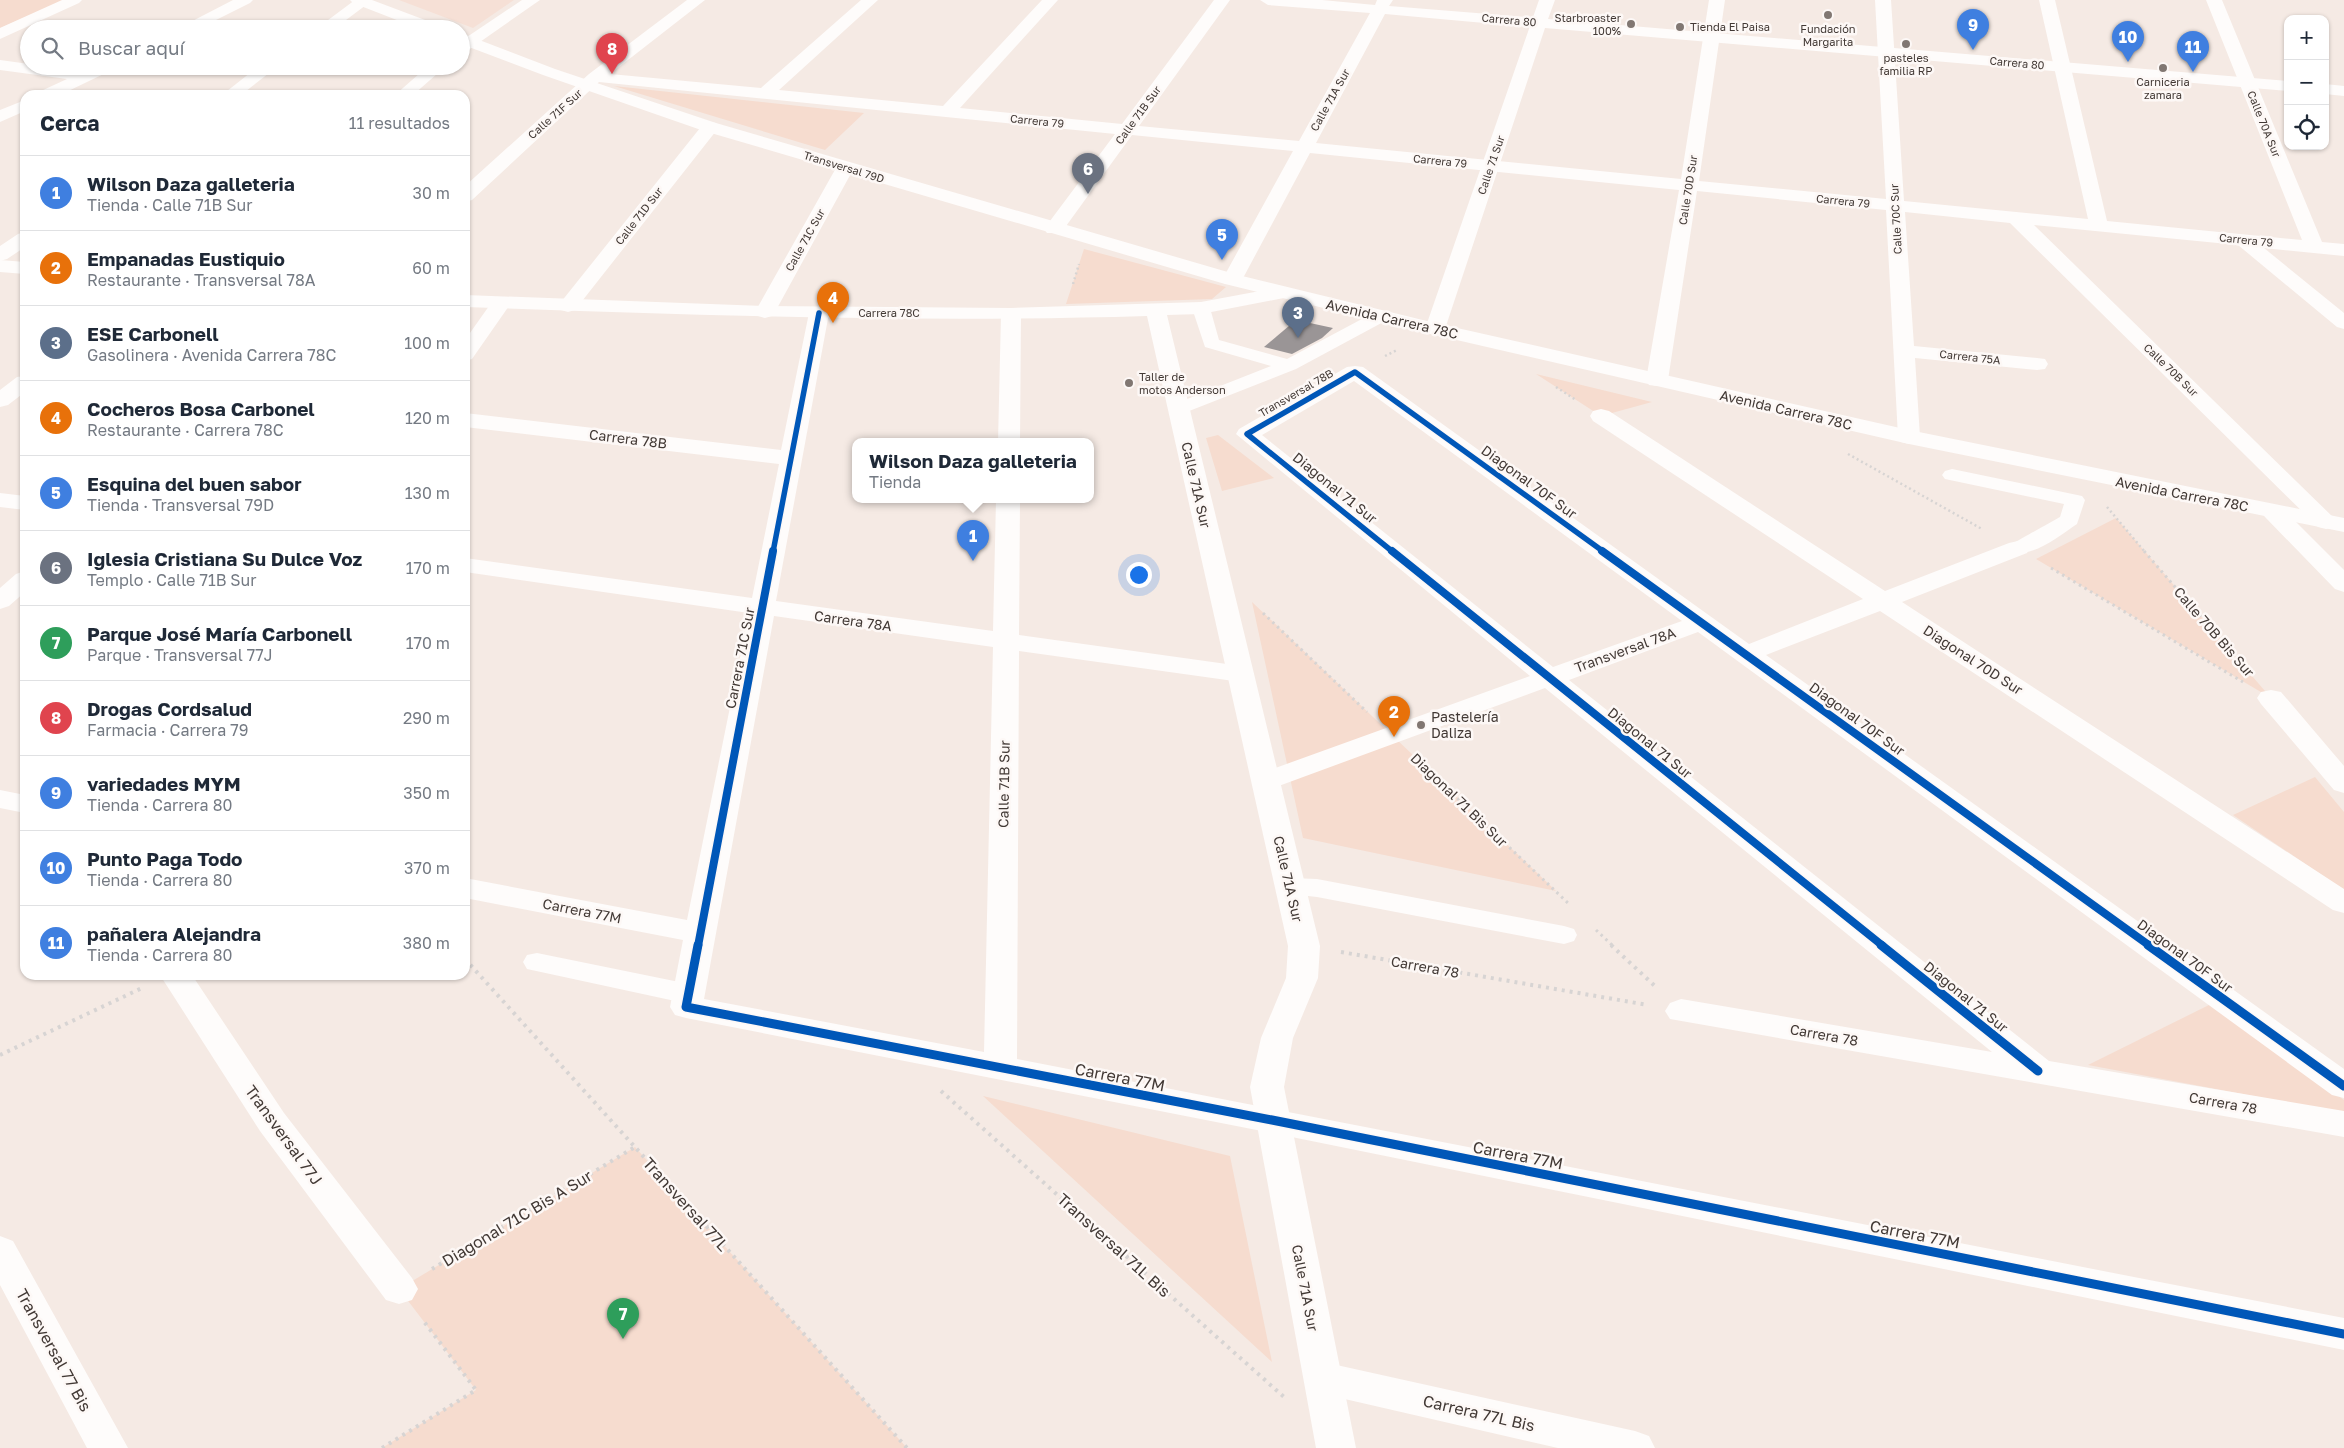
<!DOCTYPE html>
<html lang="es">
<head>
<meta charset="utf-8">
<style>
  :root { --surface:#fff; --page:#f2f2f3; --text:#1f2937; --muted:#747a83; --line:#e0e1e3; --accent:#0f766e }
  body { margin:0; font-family:"Golos Text",sans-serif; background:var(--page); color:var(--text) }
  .controls { position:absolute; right:15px; top:15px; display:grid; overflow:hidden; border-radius:10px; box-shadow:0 1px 4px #0004 }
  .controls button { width:45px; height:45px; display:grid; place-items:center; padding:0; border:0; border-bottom:1px solid var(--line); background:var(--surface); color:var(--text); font:25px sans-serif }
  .you { position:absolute; left:1138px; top:574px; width:18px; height:18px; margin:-12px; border:4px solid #fff; border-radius:50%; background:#1a73e8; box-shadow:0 0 0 8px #1a73e833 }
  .badge { display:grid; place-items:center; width:32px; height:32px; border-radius:50%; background:var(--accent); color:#fff; font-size:16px; font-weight:700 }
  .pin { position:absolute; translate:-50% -41px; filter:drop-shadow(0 1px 2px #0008) }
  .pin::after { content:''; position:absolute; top:26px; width:18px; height:15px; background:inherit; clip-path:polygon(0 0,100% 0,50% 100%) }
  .popup { position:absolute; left:852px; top:438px; width:242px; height:65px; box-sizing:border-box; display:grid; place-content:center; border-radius:10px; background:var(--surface); filter:drop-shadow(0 1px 4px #0005); font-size:16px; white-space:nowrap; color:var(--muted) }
  .popup b { font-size:19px; color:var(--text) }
  .popup::after { content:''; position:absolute; left:50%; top:100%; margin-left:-10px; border:10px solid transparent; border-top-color:var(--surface) }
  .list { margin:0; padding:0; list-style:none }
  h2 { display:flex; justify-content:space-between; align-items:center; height:65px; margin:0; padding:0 20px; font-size:21px }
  h2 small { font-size:16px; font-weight:400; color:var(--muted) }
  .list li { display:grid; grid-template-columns:32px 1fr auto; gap:15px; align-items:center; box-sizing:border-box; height:75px; padding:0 20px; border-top:1px solid var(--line) }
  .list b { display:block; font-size:19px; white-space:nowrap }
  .list p { margin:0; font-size:16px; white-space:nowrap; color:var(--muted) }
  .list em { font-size:16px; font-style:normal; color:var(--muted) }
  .icon { flex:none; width:28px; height:28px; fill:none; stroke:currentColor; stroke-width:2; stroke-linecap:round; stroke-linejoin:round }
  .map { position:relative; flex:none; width:2344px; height:1448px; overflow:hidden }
  .search { position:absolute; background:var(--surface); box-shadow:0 1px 4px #0004; left:20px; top:20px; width:450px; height:55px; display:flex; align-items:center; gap:12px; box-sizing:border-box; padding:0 18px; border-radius:28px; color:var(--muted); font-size:19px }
  .panel { position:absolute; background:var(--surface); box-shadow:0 1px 4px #0004; left:20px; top:90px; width:450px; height:890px; border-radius:15px }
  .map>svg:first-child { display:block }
  .built { fill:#f6e0d6 }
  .green { fill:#f6dccf }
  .building { fill:#9a9596 }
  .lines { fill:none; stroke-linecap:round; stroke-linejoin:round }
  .path-far2 { stroke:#d7d4d3; stroke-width:2.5; stroke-dasharray:2 3; stroke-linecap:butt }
  .path-far1 { stroke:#d7d4d3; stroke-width:3; stroke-dasharray:2.5 4; stroke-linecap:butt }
  .path { stroke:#d7d4d3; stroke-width:4; stroke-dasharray:3 5; stroke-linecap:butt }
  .service { fill:#fefcfb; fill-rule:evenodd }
  .minor { fill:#fefcfb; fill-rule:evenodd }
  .tertiary { fill:#fefcfb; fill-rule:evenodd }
  .secondary { fill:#fefcfb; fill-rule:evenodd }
  .cycleway-far2-casing { stroke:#fdf8f6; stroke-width:8 }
  .cycleway-far1-casing { stroke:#fdf8f6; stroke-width:11 }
  .cycleway-casing { stroke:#fdf8f6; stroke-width:12 }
  .cycleway-far2 { stroke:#0057b8; stroke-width:5.5 }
  .cycleway-far1 { stroke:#0057b8; stroke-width:8 }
  .cycleway { stroke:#0057b8; stroke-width:9 }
  .poi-dot { fill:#817772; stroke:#fdf8f6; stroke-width:2 }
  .labels { text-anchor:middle; stroke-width:5; stroke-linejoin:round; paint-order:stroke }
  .far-poi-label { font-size:11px; fill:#423935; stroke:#fdf8f6 }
  .far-street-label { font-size:11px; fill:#423935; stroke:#fdf8f6 }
  .street-label { font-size:14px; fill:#423935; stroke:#fdf8f6 }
  .poi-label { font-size:14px; fill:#423935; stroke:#fdf8f6; text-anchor:start }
  .near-street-label { font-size:16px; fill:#423935; stroke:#fdf8f6 }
</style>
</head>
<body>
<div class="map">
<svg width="2344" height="1448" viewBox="0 0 2344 1448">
  <rect width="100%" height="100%" fill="#f5eae4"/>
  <path class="built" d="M 399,0 L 514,0 L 473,28 Z"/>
  <path class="green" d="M 0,0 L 65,0 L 0,28 Z
    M 614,86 L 864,113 L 825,150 Z
    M 1084,249 L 1226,287 L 1212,299 L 1066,304 Z
    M 1536,374 L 1652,402 L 1601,416 Z
    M 1218,435 L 1274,478 L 1222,491 L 1206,438 Z
    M 2116,518 L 2271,698 L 2036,559 Z
    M 1252,602 L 1556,891 L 1303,838 Z
    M 2315,777 L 2344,812 L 2344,890 L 2233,815 Z
    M 2213,1003 L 2344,1100 L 2344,1113 L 2088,1065 Z
    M 983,1096 L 1230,1156 L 1272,1362 Z
    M 635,1147 L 907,1448 L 382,1448 L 476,1390 L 399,1289 Z"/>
  <path class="building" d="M 1296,320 L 1333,328 L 1322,338 L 1292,354 L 1264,347 Z"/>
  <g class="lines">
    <path class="path-far2" d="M 1073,284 L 1079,264
      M 1385,356 L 1397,350
      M 1556,387 L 1576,400
      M 1848,454 L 1982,529
      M 2107,507 L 2145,552"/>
    <path class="path-far1" d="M 2144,551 L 2251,675
      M 2051,568 L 2243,682
      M 1263,613 L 1367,712
      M 1415,758 L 1568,903
      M 1596,930 L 1613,946"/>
    <path class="path" d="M 1611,945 L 1657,988
      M 1341,952 L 1648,1005
      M 465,959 L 907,1448
      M 0,1055 L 142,988
      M 941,1091 L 1284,1397
      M 432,1269 L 635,1147
      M 382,1448 L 476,1390 L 422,1319"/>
    <path class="service" d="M 1201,303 L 1207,304 L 1210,308 L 1219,340 L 1287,359 L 1375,312 L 1387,312 L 1390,316 L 1387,320 L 1296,369 L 1179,415 L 1172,413 L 1169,409 L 1172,405 L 1271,366 L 1205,347 L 1192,308 L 1195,304 Z
      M 1952,469 L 2082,496 L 2085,500 L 2077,524 C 2059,536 2033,558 2011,552 L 2007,548 C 2010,544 2052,522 2060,517 L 2064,504 L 1945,479 L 1942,475 L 1945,471 Z
      M 1290,878 L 1317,879 L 1564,926 L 1574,929 L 1577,935 L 1574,941 L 1564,944 L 1317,897 L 1281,893 L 1277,887 L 1281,881 Z
      M 537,953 L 689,984 L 699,987 L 703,994 L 699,1001 L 689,1004 L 527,969 L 523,962 L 527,955 Z"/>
    <path class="minor" d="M 62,0 L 82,0 L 79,3 L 0,39 L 0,28 Z
      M 233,0 L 253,0 L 250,3 L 198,29 L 177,29 Z
      M 355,0 L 368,0 L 370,2 L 334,29 L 316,29 Z
      M 522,0 L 540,0 L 467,51 L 461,53 L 461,41 Z
      M 687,0 L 705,0 L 610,74 L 761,88 L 861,0 L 878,0 L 779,90 L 943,106 L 1042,0 L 1058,0 L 960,108 L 1122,124 L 1214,0 L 1230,0 L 1139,126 L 1299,141 L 1370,13 L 1268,5 L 1260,0 L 1322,0 L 1375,5 L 1377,0 L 1393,0 L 1389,6 L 1539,18 L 1547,23 L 1544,26 L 1539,28 L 1385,14 L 1316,143 L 1681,179 L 1709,0 L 1725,0 L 1699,181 L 1886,199 L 1875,0 L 1891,0 L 1904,201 L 2088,219 L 2039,0 L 2055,0 L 2107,221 L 2302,240 L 2206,0 L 2222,0 L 2322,242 L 2344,244 L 2344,256 L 2264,248 L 2344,313 L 2344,329 L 2337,327 L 2238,245 L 2034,225 L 2338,522 L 2334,527 L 2326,529 L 2318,527 L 2010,223 L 1905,212 L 1914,346 L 2037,358 L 2045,359 L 2048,364 L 2045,369 L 2037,370 L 1915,358 L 1920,437 L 1917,442 L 1909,444 L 1901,442 L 1898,437 L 1886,210 L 1697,191 L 1668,380 L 1665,385 L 1657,386 L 1649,385 L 1646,380 L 1679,190 L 1310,153 L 1242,280 L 1239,284 L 1225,284 L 1222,280 L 1293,151 L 1132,135 L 1061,233 L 1047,233 L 1044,229 L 1115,134 L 599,82 L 472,200 L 465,202 L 465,186 L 589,74 Z
      M 0,60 L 29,64 L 29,66 L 83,72 L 94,66 L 116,66 L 114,69 L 60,95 L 39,95 L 41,91 L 67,79 L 0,70 Z
      M 259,66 L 278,66 L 241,95 L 222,95 Z
      M 428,66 L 446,66 L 413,95 L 395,95 Z
      M 25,100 L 25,111 L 0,122 L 0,110 Z
      M 710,122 L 716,123 L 719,127 L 716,131 L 575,310 L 568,312 L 561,310 L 558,306 L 561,302 L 704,123 Z
      M 845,163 L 851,164 L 854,168 L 775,312 L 772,316 L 765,318 L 758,316 L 755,312 L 836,168 L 839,164 Z
      M 25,232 L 25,247 L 7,259 L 0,261 L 0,246 L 18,234 Z
      M 501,297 L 508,299 L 511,303 L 472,359 L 465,361 L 465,340 L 494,299 Z
      M 819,307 L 826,309 L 829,313 L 776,601 L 993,631 L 996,500 L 1020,500 L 1019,635 L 1241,666 L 1250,668 L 1254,674 L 1250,680 L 1241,682 L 1019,651 L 1017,1059 L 2344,1318 L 2344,1350 L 1272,1133 L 686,1018 L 675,1015 L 670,1007 L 683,940 L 465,898 L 465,878 L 687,920 L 749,613 L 465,572 L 465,558 L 752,598 L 779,464 L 465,427 L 465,413 L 781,450 L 809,313 L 812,309 ZM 774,616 L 993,647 L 984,1052 L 704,999 Z
      M 1011,308 L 1018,310 L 1021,314 L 1020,442 L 998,442 L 1001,314 L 1004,310 Z
      M 1355,366 L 1363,367 L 1749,644 L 1863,599 L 1593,421 L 1590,416 L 1593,411 L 1601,409 L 1609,411 L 1885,591 L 2009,543 L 2018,541 L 2027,543 L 2030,548 L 2027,553 L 1902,602 L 2344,889 L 2344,913 L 2333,910 L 1880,611 L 1766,655 L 2344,1069 L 2344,1098 L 2332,1095 L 1698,632 L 1569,680 L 2049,1061 L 2344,1111 L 2344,1137 L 1670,1019 L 1665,1011 L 1670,1003 L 1681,999 L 1992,1052 L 1545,688 L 1276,787 L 1266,790 L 1256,787 L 1252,781 L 1256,775 L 1530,676 L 1236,434 L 1239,429 L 1347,367 ZM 1354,381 L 1682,621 L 1553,667 L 1262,435 Z
      M 25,376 L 25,392 L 8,405 L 0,407 L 0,390 L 17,377 Z
      M 0,493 L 25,496 L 25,510 L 0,507 Z
      M 2273,505 L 2281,507 L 2344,570 L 2344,592 L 2335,589 L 2265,517 L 2261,512 L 2265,507 Z
      M 25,571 L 25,592 L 9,606 L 0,609 L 0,588 L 16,574 Z
      M 2271,690 L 2281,692 L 2344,766 L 2344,793 L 2334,790 L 2261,704 L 2257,698 L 2261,692 Z
      M 0,790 L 25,795 L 25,813 L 0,808 Z
      M 160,975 L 192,975 L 284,1113 L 412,1278 L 418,1289 L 412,1300 L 399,1304 L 386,1300 L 260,1131 Z
      M 0,1236 L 13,1241 L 128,1448 L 87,1448 L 0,1285 Z
      M 1323,1362 L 1635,1431 L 1649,1436 L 1655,1448 L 1558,1448 L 1323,1394 L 1309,1390 L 1304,1378 L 1309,1366 Z"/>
    <path class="tertiary" d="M 1539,0 L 1555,0 L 1548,19 L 2288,81 L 2288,91 L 1545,28 L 1445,329 L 1442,333 L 1435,335 L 1428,333 L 1425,329 Z
      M 2325,84 L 2344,86 L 2344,96 L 2325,94 Z
      M 0,260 L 25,262 L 25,274 L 0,272 Z
      M 1282,287 L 1289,289 L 1292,293 L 1289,297 L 1201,314 L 1167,315 L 1320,946 L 1318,978 L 1293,1038 L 1284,1087 L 1356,1448 L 1316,1448 L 1250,1087 L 1261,1038 L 1286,978 L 1288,946 L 1147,316 C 919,323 692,315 465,307 L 465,295 L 765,306 L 1011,308 L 1201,302 Z"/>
    <path class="secondary" d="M 350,0 L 372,0 L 441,26 L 443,29 L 420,29 L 353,3 Z
      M 461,33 L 555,69 L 716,123 L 1238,275 L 1435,323 L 1909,430 L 2344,518 L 2344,532 L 1909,444 L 1435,335 L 1225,284 L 704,131 L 543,75 L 461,44 Z"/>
    <g class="cycleway-far2-casing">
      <path id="cycleway-far2" d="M 773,552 L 819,313
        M 1393,552 L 1247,434 L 1355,372 L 1604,552"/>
    </g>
    <g class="cycleway-far1-casing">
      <path id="cycleway-far1" d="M 1392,551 L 1883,946
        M 1602,551 L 2150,946
        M 698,946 L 773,551"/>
    </g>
    <g class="cycleway-casing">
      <path id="cycleway" d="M 698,945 L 686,1007 L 1272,1120 L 2344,1334
        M 1881,945 L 2038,1071
        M 2148,945 L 2344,1086"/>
    </g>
    <use href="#cycleway-far2" class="cycleway-far2"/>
    <use href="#cycleway-far1" class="cycleway-far1"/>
    <use href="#cycleway" class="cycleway"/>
  </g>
  <g class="poi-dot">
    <circle cx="1828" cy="15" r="5"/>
    <circle cx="1631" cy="24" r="5"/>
    <circle cx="1680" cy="27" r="5"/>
    <circle cx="1906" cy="44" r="5"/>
    <circle cx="2163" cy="68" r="5"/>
    <circle cx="1129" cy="383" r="5"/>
    <circle cx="1421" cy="725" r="5"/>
  </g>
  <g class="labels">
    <g class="far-poi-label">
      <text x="1621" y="22" text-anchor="end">Starbroaster<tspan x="1621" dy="13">100%</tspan></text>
      <text x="1690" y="31" text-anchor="start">Tienda El Paisa</text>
      <text x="1828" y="33">Fundación<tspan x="1828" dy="13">Margarita</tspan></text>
      <text x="1906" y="62">pasteles<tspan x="1906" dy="13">familia RP</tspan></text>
      <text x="2163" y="86">Carniceria<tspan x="2163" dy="13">zamara</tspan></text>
      <text x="1139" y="381" text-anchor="start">Taller de<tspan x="1139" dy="13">motos Anderson</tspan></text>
    </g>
    <g class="far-street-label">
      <text transform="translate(1509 20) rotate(5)" y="4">Carrera 80</text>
      <text transform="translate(2017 63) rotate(5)" y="4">Carrera 80</text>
      <text transform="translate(1330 100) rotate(-61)" y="4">Calle 71A Sur</text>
      <text transform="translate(555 114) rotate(-42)" y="4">Calle 71F Sur</text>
      <text transform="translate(1138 115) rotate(-54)" y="4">Calle 71B Sur</text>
      <text transform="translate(1037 121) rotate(6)" y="4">Carrera 79</text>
      <text transform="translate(2264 124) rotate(68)" y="4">Calle 70A Sur</text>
      <text transform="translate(1440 161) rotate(6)" y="4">Carrera 79</text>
      <text transform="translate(1491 165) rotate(-71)" y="4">Calle 71 Sur</text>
      <text transform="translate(844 167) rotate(17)" y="4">Transversal 79D</text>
      <text transform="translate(1688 190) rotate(-81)" y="4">Calle 70D Sur</text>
      <text transform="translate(1843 201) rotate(6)" y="4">Carrera 79</text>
      <text transform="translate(639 216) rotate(-52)" y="4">Calle 71D Sur</text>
      <text transform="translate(1896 219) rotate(-93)" y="4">Calle 70C Sur</text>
      <text transform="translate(805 240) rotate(-61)" y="4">Calle 71C Sur</text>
      <text transform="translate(2246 240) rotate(6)" y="4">Carrera 79</text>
      <text x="889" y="317">Carrera 78C</text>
      <text transform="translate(1970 357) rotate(6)" y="4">Carrera 75A</text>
      <text transform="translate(2171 370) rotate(44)" y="4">Calle 70B Sur</text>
      <text transform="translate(1296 393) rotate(-30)" y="4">Transversal 78B</text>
    </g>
    <g class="street-label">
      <text transform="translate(1392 319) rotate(13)" y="5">Avenida Carrera 78C</text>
      <text transform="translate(1786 410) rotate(13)" y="5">Avenida Carrera 78C</text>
      <text transform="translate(628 439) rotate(7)" y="5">Carrera 78B</text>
      <text transform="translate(1529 482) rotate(36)" y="5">Diagonal 70F Sur</text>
      <text transform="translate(1196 485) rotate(77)" y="5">Calle 71A Sur</text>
      <text transform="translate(1335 488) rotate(39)" y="5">Diagonal 71 Sur</text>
      <text transform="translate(2182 494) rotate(11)" y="5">Avenida Carrera 78C</text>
      <text transform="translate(853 621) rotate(8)" y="5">Carrera 78A</text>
      <text transform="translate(2214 632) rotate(49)" y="5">Calle 70B Bis Sur</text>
      <text transform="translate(1625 650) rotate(-20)" y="5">Transversal 78A</text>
      <text transform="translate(740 658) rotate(-79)" y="5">Carrera 71C Sur</text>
      <text transform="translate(1973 660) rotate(33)" y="5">Diagonal 70D Sur</text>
      <text transform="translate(1857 719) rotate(36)" y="5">Diagonal 70F Sur</text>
      <text transform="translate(1650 743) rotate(39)" y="5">Diagonal 71 Sur</text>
      <text transform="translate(1004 784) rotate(-89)" y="5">Calle 71B Sur</text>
      <text transform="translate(1459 800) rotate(44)" y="5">Diagonal 71 Bis Sur</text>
      <text transform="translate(1288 879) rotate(77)" y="5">Calle 71A Sur</text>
      <text transform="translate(582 911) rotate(11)" y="5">Carrera 77M</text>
      <text transform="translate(2185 956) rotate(36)" y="5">Diagonal 70F Sur</text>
      <text transform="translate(1425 967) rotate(10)" y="5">Carrera 78</text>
      <text transform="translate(1966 997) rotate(39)" y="5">Diagonal 71 Sur</text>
      <text transform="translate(1824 1035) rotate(10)" y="5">Carrera 78</text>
      <text transform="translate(2223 1103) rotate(10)" y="5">Carrera 78</text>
      <text transform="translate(1305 1288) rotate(79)" y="5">Calle 71A Sur</text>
    </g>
    <g class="poi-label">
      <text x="1431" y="722">Pastelería<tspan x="1431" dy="16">Daliza</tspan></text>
    </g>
    <g class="near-street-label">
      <text transform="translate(1120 1077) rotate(11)" y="6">Carrera 77M</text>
      <text transform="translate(284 1135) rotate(54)" y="6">Transversal 77J</text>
      <text transform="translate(1518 1155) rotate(11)" y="6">Carrera 77M</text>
      <text transform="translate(686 1204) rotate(48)" y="6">Transversal 77L</text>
      <text transform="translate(517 1218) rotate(-31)" y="6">Diagonal 71C Bis A Sur</text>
      <text transform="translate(1915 1234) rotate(11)" y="6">Carrera 77M</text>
      <text transform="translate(1114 1245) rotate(42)" y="6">Transversal 71L Bis</text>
      <text transform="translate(54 1350) rotate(61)" y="6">Transversal 77 Bis</text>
      <text transform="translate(1479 1413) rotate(13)" y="6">Carrera 77L Bis</text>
    </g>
  </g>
</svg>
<div class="controls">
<button>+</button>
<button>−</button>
<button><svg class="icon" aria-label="locate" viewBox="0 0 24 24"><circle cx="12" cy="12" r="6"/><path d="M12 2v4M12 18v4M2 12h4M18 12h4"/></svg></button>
</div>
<div class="you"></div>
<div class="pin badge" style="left:973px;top:561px;background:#3f7fe0">1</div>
<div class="popup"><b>Wilson Daza galleteria</b>Tienda</div>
<div class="pin badge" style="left:1394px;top:737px;background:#e8710a">2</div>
<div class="pin badge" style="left:1298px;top:338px;background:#5c6f8a">3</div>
<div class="pin badge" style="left:833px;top:323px;background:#e8710a">4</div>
<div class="pin badge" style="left:1222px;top:260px;background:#3f7fe0">5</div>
<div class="pin badge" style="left:1088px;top:194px;background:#6b7280">6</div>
<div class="pin badge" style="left:623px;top:1339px;background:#2e9e5b">7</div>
<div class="pin badge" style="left:612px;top:74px;background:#e0444e">8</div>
<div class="pin badge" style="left:1973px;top:50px;background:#3f7fe0">9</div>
<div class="pin badge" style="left:2128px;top:62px;background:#3f7fe0">10</div>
<div class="pin badge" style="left:2193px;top:72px;background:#3f7fe0">11</div>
<div class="search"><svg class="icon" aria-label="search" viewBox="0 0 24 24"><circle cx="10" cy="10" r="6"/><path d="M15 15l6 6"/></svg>Buscar aquí</div>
<section class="panel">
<h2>Cerca<small>11 resultados</small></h2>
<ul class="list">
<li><span class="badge" style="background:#3f7fe0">1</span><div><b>Wilson Daza galleteria</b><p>Tienda · Calle 71B Sur</p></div><em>30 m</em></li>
<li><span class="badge" style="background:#e8710a">2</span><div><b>Empanadas Eustiquio</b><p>Restaurante · Transversal 78A</p></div><em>60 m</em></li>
<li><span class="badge" style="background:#5c6f8a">3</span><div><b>ESE Carbonell</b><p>Gasolinera · Avenida Carrera 78C</p></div><em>100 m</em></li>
<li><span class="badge" style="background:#e8710a">4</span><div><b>Cocheros Bosa Carbonel</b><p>Restaurante · Carrera 78C</p></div><em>120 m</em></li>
<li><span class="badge" style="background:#3f7fe0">5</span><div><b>Esquina del buen sabor</b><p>Tienda · Transversal 79D</p></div><em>130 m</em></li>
<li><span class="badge" style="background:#6b7280">6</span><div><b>Iglesia Cristiana Su Dulce Voz</b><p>Templo · Calle 71B Sur</p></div><em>170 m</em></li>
<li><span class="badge" style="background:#2e9e5b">7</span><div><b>Parque José María Carbonell</b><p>Parque · Transversal 77J</p></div><em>170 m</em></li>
<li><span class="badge" style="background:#e0444e">8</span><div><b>Drogas Cordsalud</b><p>Farmacia · Carrera 79</p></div><em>290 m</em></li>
<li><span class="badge" style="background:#3f7fe0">9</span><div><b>variedades MYM</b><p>Tienda · Carrera 80</p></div><em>350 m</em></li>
<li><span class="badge" style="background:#3f7fe0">10</span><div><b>Punto Paga Todo</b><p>Tienda · Carrera 80</p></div><em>370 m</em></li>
<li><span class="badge" style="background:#3f7fe0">11</span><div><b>pañalera Alejandra</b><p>Tienda · Carrera 80</p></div><em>380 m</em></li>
</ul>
</section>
</div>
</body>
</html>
